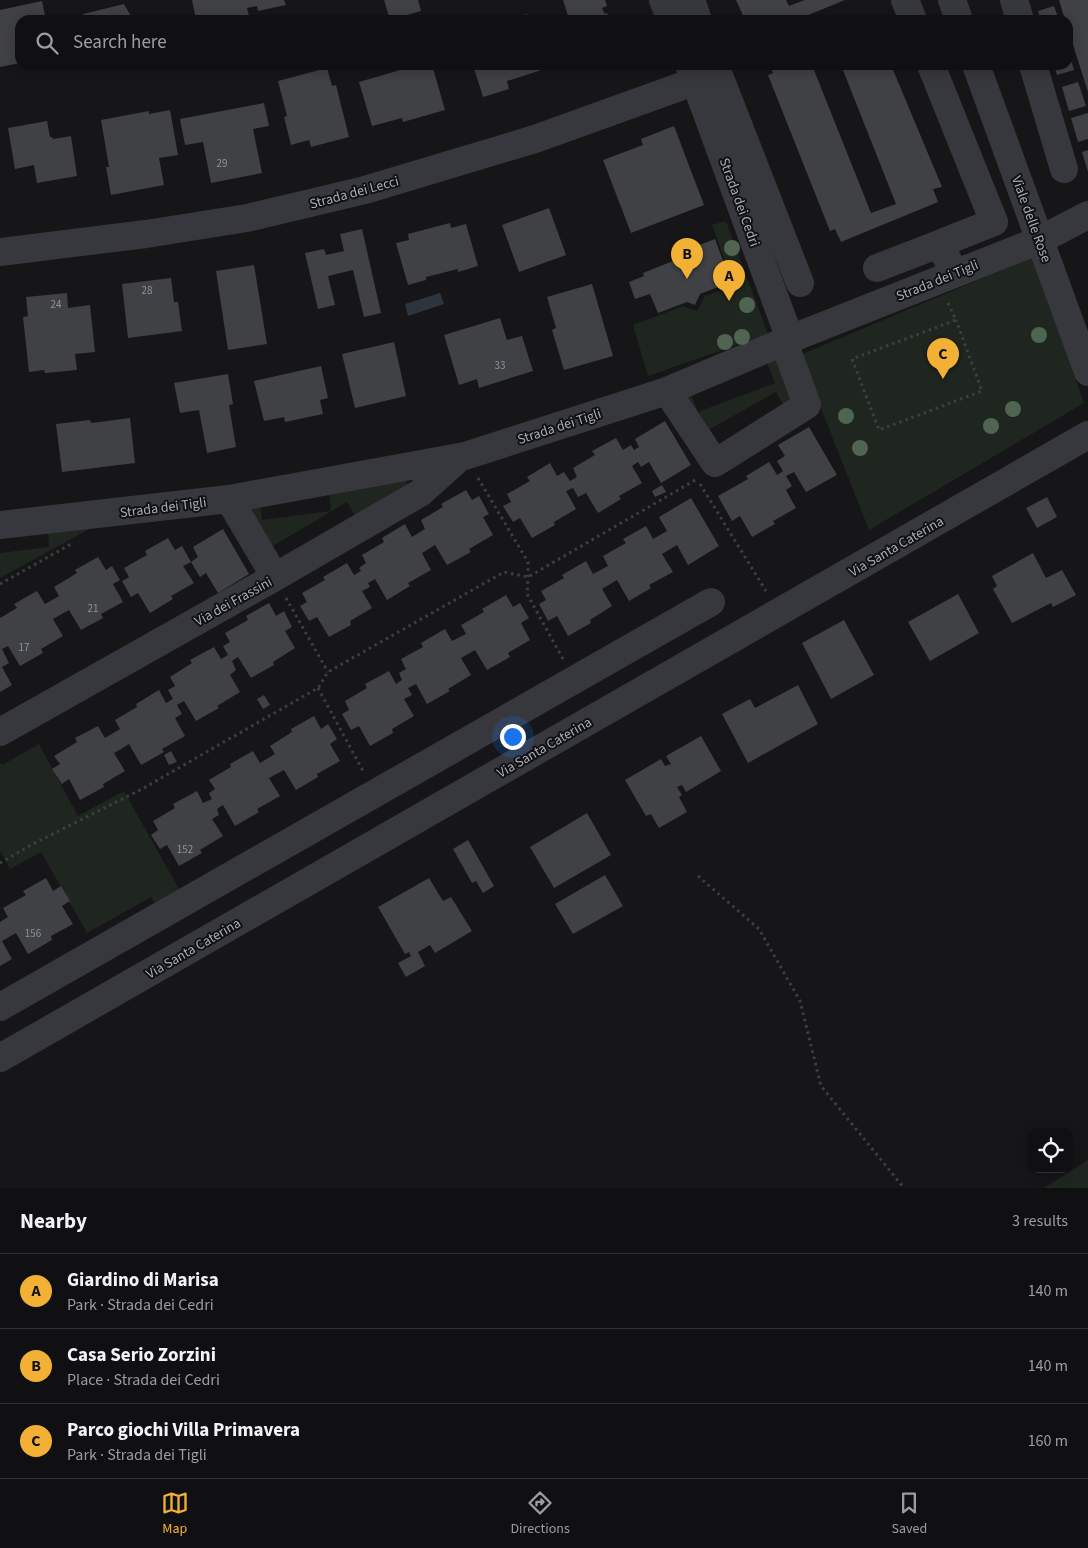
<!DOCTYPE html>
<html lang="en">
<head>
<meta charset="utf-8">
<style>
  :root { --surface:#101012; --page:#19191b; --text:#f1f3f6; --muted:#9c9d9f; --line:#303032; --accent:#f2b134 }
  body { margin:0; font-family:"Source Sans 3",sans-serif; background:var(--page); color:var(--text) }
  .controls { position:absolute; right:15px; bottom:15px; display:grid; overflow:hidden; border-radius:10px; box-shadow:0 2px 12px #0003 }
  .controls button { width:45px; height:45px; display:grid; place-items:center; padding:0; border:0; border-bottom:1px solid var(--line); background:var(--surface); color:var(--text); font:25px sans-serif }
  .you { position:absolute; left:512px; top:736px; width:18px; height:18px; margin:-12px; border:4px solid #fff; border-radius:50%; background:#1a73e8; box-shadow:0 0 0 8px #1a73e833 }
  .badge { display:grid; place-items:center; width:32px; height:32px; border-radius:50%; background:var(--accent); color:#111; font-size:16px; font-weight:700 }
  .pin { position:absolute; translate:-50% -41px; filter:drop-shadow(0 1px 2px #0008) }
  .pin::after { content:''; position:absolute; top:26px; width:18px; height:15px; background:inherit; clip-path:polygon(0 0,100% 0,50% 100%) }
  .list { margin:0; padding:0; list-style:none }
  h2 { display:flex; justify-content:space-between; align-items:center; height:65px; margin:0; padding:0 20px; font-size:21px }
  h2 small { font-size:16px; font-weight:400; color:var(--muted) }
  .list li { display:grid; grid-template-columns:32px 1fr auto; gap:15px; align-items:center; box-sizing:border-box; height:75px; padding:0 20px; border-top:1px solid var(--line) }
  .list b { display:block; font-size:19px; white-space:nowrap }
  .list p { margin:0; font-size:16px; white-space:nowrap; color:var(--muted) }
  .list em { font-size:16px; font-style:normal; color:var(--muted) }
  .icon { flex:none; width:28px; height:28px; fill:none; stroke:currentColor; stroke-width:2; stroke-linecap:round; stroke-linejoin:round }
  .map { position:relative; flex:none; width:1088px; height:1188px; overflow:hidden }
  .search { position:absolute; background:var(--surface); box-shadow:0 2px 12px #0003; left:15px; right:15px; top:15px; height:55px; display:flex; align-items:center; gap:12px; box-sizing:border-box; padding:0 18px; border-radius:15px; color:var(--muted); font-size:19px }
  .sheet { height:290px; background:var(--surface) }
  nav { display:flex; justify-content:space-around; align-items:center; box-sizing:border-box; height:70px; border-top:1px solid var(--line); background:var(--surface); font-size:14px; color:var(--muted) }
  nav a { display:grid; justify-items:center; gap:2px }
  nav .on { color:var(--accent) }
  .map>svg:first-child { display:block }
  .green { fill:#1e261f }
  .water { fill:#2c353c }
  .building { fill:#404145 }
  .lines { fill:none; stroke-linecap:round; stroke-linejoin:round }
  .path { stroke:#3d3f44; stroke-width:3; stroke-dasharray:2.5 4; stroke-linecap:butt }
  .minor { stroke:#37383d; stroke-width:28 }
  .tree { fill:#506452 }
  .labels { text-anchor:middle; stroke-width:4; stroke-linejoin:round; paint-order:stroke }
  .number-label { font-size:11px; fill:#8e929b }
  .street-label { font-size:14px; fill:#a8adb8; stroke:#111113 }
</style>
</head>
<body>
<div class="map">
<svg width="1088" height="1188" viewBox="0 0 1088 1188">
  <rect width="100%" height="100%" fill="#161618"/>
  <path class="green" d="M 726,221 L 768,334 L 648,376 L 633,325 L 683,306 L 697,311 L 705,296 L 734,286 L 712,225 Z
    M 1033,257 L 1084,403 L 869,530 L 800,355 Z
    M 782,357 L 801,399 L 786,409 L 776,392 L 710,429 L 718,445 L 677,396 L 690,392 L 698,412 L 775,383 L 767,363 Z
    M 405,479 L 407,482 L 407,487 L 356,517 L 347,502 L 273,546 L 243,506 L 260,503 L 262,520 L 331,511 L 329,493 Z
    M 93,527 L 0,578 L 0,553 L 49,547 L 48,531 Z
    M 39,744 L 78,816 L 124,791 L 183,896 L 159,910 L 151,897 L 87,933 L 41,852 L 10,869 L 0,851 L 0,763 L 2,765 Z
    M 1088,1160 L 1088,1188 L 1044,1188 Z"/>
  <path class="water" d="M 440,293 L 444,304 L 408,316 L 405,304 Z"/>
  <path class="building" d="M 192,0 L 284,0 L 286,5 L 258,11 L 257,6 L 247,8 L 250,20 L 196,20 Z
    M 384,0 L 418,0 L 421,11 L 390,20 Z
    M 563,0 L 605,0 L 607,6 L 602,8 L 605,14 L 607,13 L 610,20 L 562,20 L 561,18 L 568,16 Z
    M 736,0 L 786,0 L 789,6 L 805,0 L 845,0 L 796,20 L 745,20 Z
    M 1059,0 L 1088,0 L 1088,92 L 1068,29 L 1068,20 L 1065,20 Z
    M 42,1 L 46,20 L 20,20 L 20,63 L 0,67 L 0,10 Z
    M 124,4 L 133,20 L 83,20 L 83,14 Z
    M 1054,6 L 1059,20 L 1041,20 L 1038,11 Z
    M 527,14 L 529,20 L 509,20 Z
    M 1068,51 L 1074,70 L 1057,75 L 1054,65 L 1068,65 Z
    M 417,65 L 432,65 L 445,110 L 403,122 L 402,118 L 372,126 L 359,82 Z
    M 473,65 L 543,65 L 545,69 L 507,81 L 509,89 L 483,97 Z
    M 770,65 L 812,65 L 871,213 L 896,204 L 841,65 L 891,65 L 942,187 L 933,189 L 938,202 L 841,242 L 835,229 L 830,231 L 768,75 L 773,73 Z
    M 327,68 L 332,86 L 336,85 L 349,137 L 311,147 L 309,140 L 291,145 L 284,117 L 287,116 L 278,81 Z
    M 1078,82 L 1086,106 L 1069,111 L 1062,87 Z
    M 264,103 L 269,126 L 253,129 L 262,173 L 211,183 L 203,142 L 185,145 L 180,119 Z
    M 170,110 L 178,155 L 159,158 L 164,185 L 111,195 L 106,167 L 109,167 L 101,120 L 149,111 L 149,114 Z
    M 1088,113 L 1088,139 L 1078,142 L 1071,118 Z
    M 47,121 L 50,137 L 52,137 L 53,139 L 71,136 L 77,176 L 37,183 L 34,165 L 15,169 L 8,128 Z
    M 674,126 L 704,205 L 631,233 L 603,160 L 643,145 L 641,139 Z
    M 1088,150 L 1088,172 L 1082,152 Z
    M 549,208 L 566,255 L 519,272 L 502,225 Z
    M 450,223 L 451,228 L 466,224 L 478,266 L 458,272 L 458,269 L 426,277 L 426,280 L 408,285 L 396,243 L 409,240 L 408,234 Z
    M 362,229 L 381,313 L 364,317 L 353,270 L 328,276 L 335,305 L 318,309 L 305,253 L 324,249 L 326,255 L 344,251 L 340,234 Z
    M 715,239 L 731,282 L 700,294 L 695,305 L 687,302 L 658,313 L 650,294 L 635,299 L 629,282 L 644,276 L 643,273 L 673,261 L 678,253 Z
    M 254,265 L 267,344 L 228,350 L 216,271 Z
    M 171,278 L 174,302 L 178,302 L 182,331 L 128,338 L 122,284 Z
    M 592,284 L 613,356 L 564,370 L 552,330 L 556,328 L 547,297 Z
    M 67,293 L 68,308 L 90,305 L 95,352 L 75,354 L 77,370 L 45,373 L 44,370 L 29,372 L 23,317 L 28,316 L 26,297 Z
    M 500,318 L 507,340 L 522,336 L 533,371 L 479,388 L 477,379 L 459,385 L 444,335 Z
    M 394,342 L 406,396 L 355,408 L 342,354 Z
    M 321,366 L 328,398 L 320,400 L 323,414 L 285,422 L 284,417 L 264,421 L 254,381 Z
    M 228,374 L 233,404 L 229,405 L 236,447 L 207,453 L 199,410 L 180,413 L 174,383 Z
    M 130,418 L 135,463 L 62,472 L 56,424 L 90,420 L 91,423 Z
    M 665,421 L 691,465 L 661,483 L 649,462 L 641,467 L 638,462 L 632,466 L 642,483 L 619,496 L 621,499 L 598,513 L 586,493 L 578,497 L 573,488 L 566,491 L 576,509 L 554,522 L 555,525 L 532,538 L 520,518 L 513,522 L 503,506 L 511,502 L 507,494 L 530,481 L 527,477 L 550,463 L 557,476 L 564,472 L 570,481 L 577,477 L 573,468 L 595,455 L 592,451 L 616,438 L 623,450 L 631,445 L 634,450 L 639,447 L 635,439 Z
    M 809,427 L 837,475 L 806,492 L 794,472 L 786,476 L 792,486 L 786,490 L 796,508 L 773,521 L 775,524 L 752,537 L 740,516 L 732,521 L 718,496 L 748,479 L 746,476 L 769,462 L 777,475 L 783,471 L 777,461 L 785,456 L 778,445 Z
    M 662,485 L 666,492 L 655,497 L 652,491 Z
    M 466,490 L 472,500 L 479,496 L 489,514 L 483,517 L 493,535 L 469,549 L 471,552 L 447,565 L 435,545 L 422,553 L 431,570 L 408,583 L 410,586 L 387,600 L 375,579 L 368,583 L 370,587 L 362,591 L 372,608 L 350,621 L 351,625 L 329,637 L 317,617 L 309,621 L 300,606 L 307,602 L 302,593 L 325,580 L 323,577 L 347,563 L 354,575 L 361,571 L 359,568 L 366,563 L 362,555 L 384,542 L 382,538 L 405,524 L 412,537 L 425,529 L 421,520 L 443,507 L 441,504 Z
    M 1047,497 L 1057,517 L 1037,528 L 1026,508 Z
    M 691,498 L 719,546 L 688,565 L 677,545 L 662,554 L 673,572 L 649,585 L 651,588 L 629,601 L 617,580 L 602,589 L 612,606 L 590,620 L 591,623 L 568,636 L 557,616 L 548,621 L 539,604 L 546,600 L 541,591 L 564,578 L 562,575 L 586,561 L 593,574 L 608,566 L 603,556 L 626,543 L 623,539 L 646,526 L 653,539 L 667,531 L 659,517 Z
    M 223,529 L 249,574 L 218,593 L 206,573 L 200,577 L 191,562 L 198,557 L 193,547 Z
    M 168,538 L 175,550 L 182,546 L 191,562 L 183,566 L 194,583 L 171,596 L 173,599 L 150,613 L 138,593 L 131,597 L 122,581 L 129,577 L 124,568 L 147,555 L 145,551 Z
    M 1033,553 L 1046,578 L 1062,570 L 1076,595 L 1053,607 L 1051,603 L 1012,623 L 993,589 L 997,586 L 992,576 Z
    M 98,557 L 106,570 L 112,566 L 120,580 L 113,584 L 123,602 L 101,614 L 103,618 L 81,630 L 69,610 L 53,619 L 63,636 L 41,649 L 43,653 L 20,666 L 8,646 L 2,649 L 9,663 L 2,667 L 12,685 L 0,692 L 0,618 L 17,608 L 14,604 L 37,591 L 45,604 L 59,596 L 54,587 L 77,573 L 75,570 Z
    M 958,594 L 979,633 L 930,661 L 908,622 Z
    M 506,595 L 513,607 L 520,603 L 529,618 L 521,623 L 530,640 L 508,653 L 510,657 L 487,670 L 475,650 L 461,658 L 471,675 L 448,689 L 450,691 L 427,704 L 416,684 L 408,688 L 412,695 L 404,699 L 414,716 L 392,729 L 393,733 L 370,746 L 359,726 L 351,730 L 342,714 L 349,710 L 345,701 L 367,688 L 365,684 L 389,671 L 396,684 L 402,680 L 399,673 L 406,669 L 401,659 L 423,647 L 421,643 L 445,629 L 452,641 L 466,634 L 461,625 L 484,612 L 482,609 Z
    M 269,603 L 276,616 L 284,611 L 292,627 L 285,631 L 295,648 L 273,662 L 274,665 L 251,678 L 238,657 L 232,661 L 236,670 L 230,675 L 240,692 L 217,706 L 219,708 L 196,721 L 184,701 L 177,705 L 182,714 L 175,718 L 185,736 L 162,749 L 164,752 L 141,765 L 129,744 L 121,749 L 114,753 L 125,771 L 103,784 L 104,787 L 80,800 L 69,779 L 62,784 L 52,769 L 60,764 L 54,756 L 77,742 L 75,738 L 98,726 L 105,738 L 120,729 L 115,720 L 137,707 L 136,704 L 159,690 L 166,703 L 173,699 L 168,690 L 175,686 L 170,677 L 192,663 L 190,660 L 214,647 L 221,659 L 228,655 L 223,646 L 230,642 L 225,633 L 248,620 L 246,616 Z
    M 844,620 L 874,675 L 831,699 L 802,643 Z
    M 798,685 L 818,724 L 748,763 L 722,714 L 750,699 L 755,708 Z
    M 264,695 L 270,705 L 263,709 L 257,699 Z
    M 314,716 L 321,729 L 328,724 L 337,739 L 330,744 L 340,761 L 317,774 L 318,777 L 296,790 L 284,770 L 269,778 L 280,796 L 257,809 L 259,812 L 235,826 L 223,805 L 217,809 L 219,815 L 212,819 L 223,836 L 200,850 L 202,853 L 179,866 L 167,845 L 160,849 L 151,835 L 158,830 L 153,821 L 175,808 L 173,804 L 197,791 L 203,803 L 212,799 L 209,793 L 215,789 L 209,780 L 231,767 L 230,764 L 253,751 L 260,763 L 275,754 L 270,746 L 292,732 L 291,729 Z
    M 701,736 L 721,771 L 686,792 L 682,785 L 677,787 L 682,795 L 679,797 L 687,812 L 659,828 L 651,814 L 646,816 L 625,780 L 661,759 L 665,766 L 671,764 L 666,756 Z
    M 171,751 L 177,762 L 169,765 L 164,755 Z
    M 587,813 L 611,855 L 554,888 L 530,847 Z
    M 468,840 L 494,886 L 483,893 L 476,881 L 472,883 L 453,849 Z
    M 605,875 L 623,906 L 573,934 L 555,904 Z
    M 46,878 L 53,891 L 61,886 L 70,901 L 62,906 L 73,924 L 51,936 L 52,940 L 28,954 L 16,933 L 2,941 L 12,959 L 0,966 L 0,922 L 8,917 L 3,908 L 26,895 L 23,891 Z
    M 429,878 L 443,901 L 451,897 L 472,931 L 435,953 L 430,945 L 418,952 L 425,966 L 406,977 L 398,963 L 411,956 L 409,952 L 405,954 L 378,907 Z"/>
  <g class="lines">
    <path class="path" d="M 948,303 L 956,320 L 852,359 L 879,430 L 982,391 L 956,320
      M 478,478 L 528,562 L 528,577 L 527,594 L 563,659
      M 700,484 L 766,591
      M 0,584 L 73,543
      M 286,598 L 328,672
      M 318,688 L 363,771
      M 0,863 L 31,845 L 142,789 L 318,688 L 328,672 L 504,572 L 528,577 L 697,479
      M 698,876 L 759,929 L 800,1001 L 821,1086 L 904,1188"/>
    <path class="minor" d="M 663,0 L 671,20
      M 691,0 L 698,20
      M 905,0 L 913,20
      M 952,0 L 959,20
      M 1014,0 L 1020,20
      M 689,65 L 790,339
      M 715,65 L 800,283
      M 931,65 L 994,222 L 939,244 L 955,273
      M 976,65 L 1088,372
      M 1033,65 L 1064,169
      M 0,252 L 146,234 L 247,218 L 365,190 L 535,139 L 696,81
      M 877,268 L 939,244
      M 667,391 L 715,463 L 807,405 L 784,342
      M 229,499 L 275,577
      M 0,525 L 229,499 L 465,456 L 667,391 L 790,339 L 1040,240 L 1088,215
      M 0,732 L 275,577 L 420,493 L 459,458
      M 0,1007 L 711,602
      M 0,1058 L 1088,435"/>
  </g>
  <g class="tree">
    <circle cx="732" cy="248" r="8"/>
    <circle cx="747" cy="305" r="8"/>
    <circle cx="1039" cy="335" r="8"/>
    <circle cx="742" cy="337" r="8"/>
    <circle cx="725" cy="342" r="8"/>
    <circle cx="1013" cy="409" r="8"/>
    <circle cx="846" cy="416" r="8"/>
    <circle cx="991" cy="426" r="8"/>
    <circle cx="860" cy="448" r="8"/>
  </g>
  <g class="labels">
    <g class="number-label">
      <text x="222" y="167">29</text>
      <text x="147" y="294">28</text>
      <text x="56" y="308">24</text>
      <text x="500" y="369">33</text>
      <text x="93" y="612">21</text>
      <text x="24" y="651">17</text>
      <text x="185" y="853">152</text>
      <text x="33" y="937">156</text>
    </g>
    <g class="street-label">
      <text transform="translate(354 192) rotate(-15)" y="5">Strada dei Lecci</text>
      <text transform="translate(740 202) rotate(70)" y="5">Strada dei Cedri</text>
      <text transform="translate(1032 219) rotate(70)" y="5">Viale delle Rose</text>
      <text transform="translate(937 280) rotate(-22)" y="5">Strada dei Tigli</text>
      <text transform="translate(559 426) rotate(-18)" y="5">Strada dei Tigli</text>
      <text transform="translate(163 507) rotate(-7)" y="5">Strada dei Tigli</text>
      <text transform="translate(896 546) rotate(-30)" y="5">Via Santa Caterina</text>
      <text transform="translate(233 601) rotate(-29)" y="5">Via dei Frassini</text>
      <text transform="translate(544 747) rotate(-30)" y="5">Via Santa Caterina</text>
      <text transform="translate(193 948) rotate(-30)" y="5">Via Santa Caterina</text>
    </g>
  </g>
</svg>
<div class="controls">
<button><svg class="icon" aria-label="locate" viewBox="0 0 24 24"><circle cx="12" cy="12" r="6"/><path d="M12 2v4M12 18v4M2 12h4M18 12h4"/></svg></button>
</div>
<div class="you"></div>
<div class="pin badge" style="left:729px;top:301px">A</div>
<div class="pin badge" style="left:687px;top:279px">B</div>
<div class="pin badge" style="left:943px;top:379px">C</div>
<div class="search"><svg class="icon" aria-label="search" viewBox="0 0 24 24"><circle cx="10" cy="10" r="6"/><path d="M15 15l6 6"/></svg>Search here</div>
</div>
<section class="sheet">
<h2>Nearby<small>3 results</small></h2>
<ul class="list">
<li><span class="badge">A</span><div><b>Giardino di Marisa</b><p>Park · Strada dei Cedri</p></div><em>140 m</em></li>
<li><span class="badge">B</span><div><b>Casa Serio Zorzini</b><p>Place · Strada dei Cedri</p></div><em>140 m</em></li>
<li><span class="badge">C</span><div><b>Parco giochi Villa Primavera</b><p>Park · Strada dei Tigli</p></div><em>160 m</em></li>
</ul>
</section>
<nav>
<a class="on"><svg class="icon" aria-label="map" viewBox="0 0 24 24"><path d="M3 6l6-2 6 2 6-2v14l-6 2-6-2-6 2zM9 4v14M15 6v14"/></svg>Map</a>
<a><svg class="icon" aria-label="directions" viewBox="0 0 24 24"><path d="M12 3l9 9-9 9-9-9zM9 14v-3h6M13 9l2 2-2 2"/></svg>Directions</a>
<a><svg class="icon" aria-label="saved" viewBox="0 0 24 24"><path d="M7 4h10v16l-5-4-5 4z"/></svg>Saved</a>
</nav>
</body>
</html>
